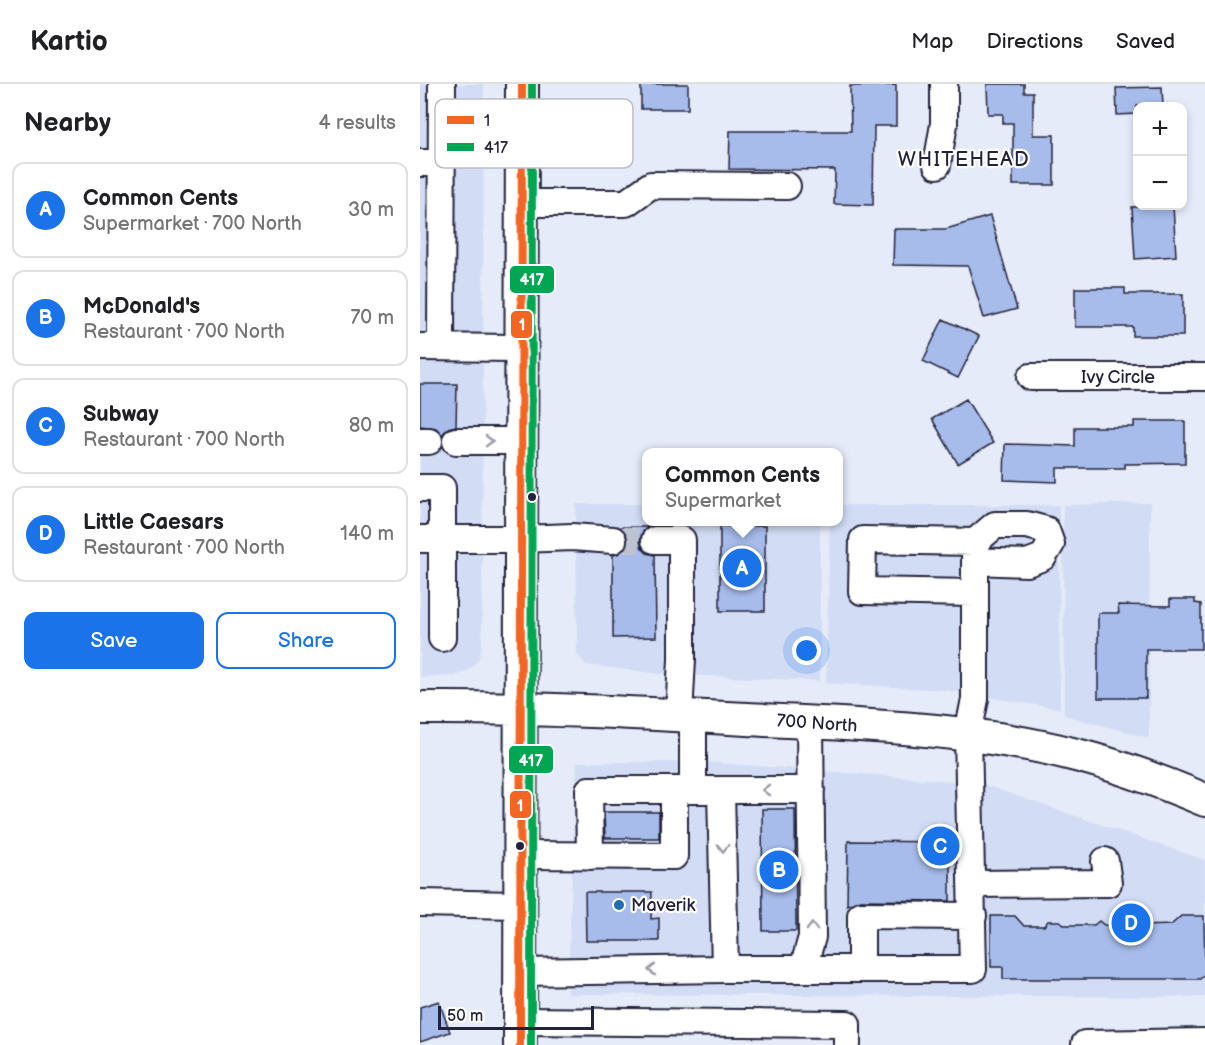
<!DOCTYPE html>
<html lang="en">
<head>
<meta charset="utf-8">
<style>
  :root { --surface:#fff; --page:#f6f6f6; --text:#202124; --muted:#757577; --line:#e0e0e0; --accent:#1a73e8 }
  body { margin:0; font-family:"Balsamiq Sans",sans-serif; background:var(--page); color:var(--text) }
  .controls { position:absolute; right:18px; top:18px; display:grid; overflow:hidden; border-radius:12px; box-shadow:0 3px 9px #0003 }
  .controls button { width:54px; height:54px; display:grid; place-items:center; padding:0; border:0; border-bottom:2px solid var(--line); background:var(--surface); color:var(--text); font:30px sans-serif }
  .scale { position:absolute; left:18px; bottom:15px; width:156px; box-sizing:border-box; padding-left:6px; border:3px solid #22223b; border-top:0; font-size:16px; line-height:21px; white-space:nowrap; color:#22223b; -webkit-text-stroke:4px #fff; paint-order:stroke }
  .you { position:absolute; left:387px; top:567px; width:21px; height:21px; margin:-15px; border:4px solid #fff; border-radius:50%; background:#1a73e8; box-shadow:0 0 0 9px #1a73e833 }
  .badge { display:grid; place-items:center; width:39px; height:39px; border-radius:50%; background:var(--accent); color:#fff; font-size:20px; font-weight:700 }
  .pin { position:absolute; translate:-50% -50%; border:3px solid #fff; box-shadow:0 2px 6px #0006 }
  .popup { position:absolute; left:222px; top:364px; width:201px; height:78px; box-sizing:border-box; display:grid; place-content:center; border-radius:12px; background:var(--surface); filter:drop-shadow(0 2px 4px #0005); font-size:20px; white-space:nowrap; color:var(--muted) }
  .popup b { font-size:22px; color:var(--text) }
  .popup::after { content:''; position:absolute; left:50%; top:100%; margin-left:-12px; border:12px solid transparent; border-top-color:var(--surface) }
  .list { margin:0; padding:0; list-style:none }
  h2 { display:flex; justify-content:space-between; align-items:center; height:78px; margin:0; padding:0 24px; font-size:26px }
  h2 small { font-size:20px; font-weight:400; color:var(--muted) }
  .list li { display:grid; grid-template-columns:39px 1fr auto; gap:18px; align-items:center; box-sizing:border-box; height:96px; margin:0 12px 12px; padding:0 12px; border:2px solid var(--line); border-radius:12px }
  .list b { display:block; font-size:22px; white-space:nowrap }
  .list p { margin:0; font-size:20px; white-space:nowrap; color:var(--muted) }
  .list em { font-size:20px; font-style:normal; color:var(--muted) }
  .actions { display:flex; gap:12px; padding:18px 24px }
  .actions a { flex:1; padding:14px 0; border:2px solid var(--accent); border-radius:12px; text-align:center; font-size:21px; color:var(--accent) }
  .actions .main { background:var(--accent); color:#fff }
  .map { position:relative; flex:none; width:785px; height:961px; overflow:hidden }
  header { display:flex; align-items:center; gap:36px; box-sizing:border-box; height:84px; padding:0 30px; background:var(--surface); border-bottom:2px solid var(--line) }
  header strong { font-size:28px }
  nav { display:flex; gap:33px; margin-inline-start:auto; font-size:21px }
  main { display:flex }
  aside { flex:1; background:var(--surface) }
  .map>svg:first-child { display:block }
  .built { fill:#d2ddf5 }
  .building { fill:#a7bceb; stroke:#22223b; stroke-width:1.5 }
  .lines { fill:none; stroke-linecap:round; stroke-linejoin:round }
  .minor-tunnel { stroke:#bec3d3; stroke-width:26; stroke-dasharray:26 13; stroke-linecap:butt }
  .minor-casing { stroke:#22223b; stroke-width:30 }
  .major-casing { stroke:#22223b; stroke-width:36 }
  .minor { stroke:#fff; stroke-width:26 }
  .major { stroke:#fff; stroke-width:32 }
  .bus-1-casing { stroke:#fff; stroke-width:12 }
  .bus-2-casing { stroke:#fff; stroke-width:12 }
  .bus-1 { stroke:#f26522; stroke-width:8 }
  .bus-2 { stroke:#00a651; stroke-width:8 }
  .oneway { stroke:#9c9ca7 }
  .bus-dot { fill:#22223b; stroke:#fff; stroke-width:2 }
  .poi-dot { fill:#1f6fb2; stroke:#fff; stroke-width:2 }
  .labels { text-anchor:middle; stroke-width:4.5; stroke-linejoin:round; paint-order:stroke }
  .street-label { font-size:18px; fill:#22223b; stroke:#fff }
  .poi-label { font-size:18px; fill:#22223b; stroke:#fff; text-anchor:start }
  .neighbourhood-label { font-size:20px; letter-spacing:1.5px; fill:#22223b; stroke:#fff }
  .key { fill:#fff; stroke:#bdbdc4; stroke-width:1.5 }
  .key-label { font-size:16px; fill:#22223b }
  .line-badge { stroke:#fff; stroke-width:2 }
  .badge-label { font-size:16px; text-anchor:middle; font-weight:bold; fill:#fff }
</style>
</head>
<body>
<header>
<strong>Kartio</strong>
<nav><a>Map</a><a>Directions</a><a>Saved</a></nav>
</header>
<main>
<aside>
<h2>Nearby<small>4 results</small></h2>
<ul class="list">
<li><span class="badge">A</span><div><b>Common Cents</b><p>Supermarket · 700 North</p></div><em>30 m</em></li>
<li><span class="badge">B</span><div><b>McDonald's</b><p>Restaurant · 700 North</p></div><em>70 m</em></li>
<li><span class="badge">C</span><div><b>Subway</b><p>Restaurant · 700 North</p></div><em>80 m</em></li>
<li><span class="badge">D</span><div><b>Little Caesars</b><p>Restaurant · 700 North</p></div><em>140 m</em></li>
</ul>
<div class="actions"><a class="main">Save</a><a>Share</a></div>
</aside>
<div class="map">
<svg width="785" height="961" viewBox="0 0 785 961">
  <rect width="100%" height="100%" fill="#e5ebf9"/>
  <filter id="ink" filterUnits="userSpaceOnUse"><feTurbulence type="fractalNoise" baseFrequency=".0167" numOctaves="2"/><feDisplacementMap in="SourceGraphic" scale="12" xChannelSelector="R" yChannelSelector="G"/><feConvolveMatrix kernelMatrix="1 2 1 2 8 2 1 2 1" color-interpolation-filters="sRGB"/></filter>
  <g filter="url(#ink)">
    <path class="built" d="M 0,0 L 64,0 L 62,563 L 59,574 L 54,581 L 49,586 L 34,592 L 0,593 Z
      M 730,419 L 729,654 L 644,631 L 643,421 Z
      M 156,420 L 226,420 L 226,438 L 400,438 L 400,597 L 241,590 L 166,581 L 157,570 Z
      M 418,421 L 639,421 L 640,625 L 523,606 L 406,599 L 410,438 L 418,438 Z
      M 157,678 L 287,678 L 559,699 L 785,776 L 785,913 L 147,910 Z"/>
    <path class="building" d="M 221,0 L 268,0 L 268,25 L 221,25 Z
      M 567,0 L 604,0 L 604,8 L 613,8 L 613,51 L 634,51 L 634,101 L 593,101 L 593,39 L 583,39 L 583,30 L 568,30 Z
      M 476,1 L 476,42 L 454,42 L 453,121 L 414,120 L 415,86 L 309,85 L 310,47 L 431,47 L 430,2 Z
      M 742,3 L 743,22 L 717,22 L 717,30 L 697,31 L 696,4 Z
      M 753,122 L 756,172 L 715,175 L 712,123 Z
      M 570,132 L 597,225 L 564,234 L 548,182 L 473,181 L 474,145 L 526,145 Z
      M 655,204 L 705,204 L 705,210 L 763,210 L 763,252 L 713,252 L 713,243 L 655,243 Z
      M 523,235 L 559,252 L 538,294 L 503,277 Z
      M 0,300 L 37,300 L 36,342 L 28,344 L 22,351 L 16,344 L 0,342 Z
      M 546,315 L 573,359 L 538,380 L 512,335 Z
      M 714,337 L 765,337 L 765,379 L 705,380 L 705,384 L 637,384 L 637,398 L 584,396 L 585,360 L 655,362 L 655,343 L 714,343 Z
      M 300,442 L 345,442 L 345,527 L 300,527 Z
      M 201,443 L 228,443 L 222,449 L 220,457 L 222,464 L 227,469 L 235,471 L 236,553 L 193,554 L 193,471 L 200,469 L 205,465 L 208,457 L 206,449 Z
      M 750,515 L 775,515 L 775,519 L 781,520 L 781,565 L 726,565 L 726,614 L 678,614 L 678,529 L 699,529 L 698,521 L 750,522 Z
      M 342,725 L 375,725 L 376,847 L 343,847 Z
      M 184,728 L 239,728 L 239,754 L 185,754 Z
      M 428,757 L 530,758 L 530,817 L 441,816 L 427,821 Z
      M 165,808 L 232,808 L 231,835 L 239,834 L 239,857 L 166,857 Z
      M 571,832 L 595,832 L 604,842 L 624,842 L 628,837 L 640,837 L 645,841 L 674,841 L 679,837 L 684,841 L 698,842 L 702,837 L 717,837 L 722,842 L 751,841 L 761,832 L 784,832 L 785,890 L 780,895 L 583,895 L 583,883 L 571,883 Z
      M 19,917 L 30,948 L 0,958 L 0,923 Z"/>
    <g class="lines">
      <path class="minor-tunnel" d="M 193,456 L 235,456"/>
      <g class="minor-casing">
        <path id="minor" d="M 0,79 L 22,79
          M 517,81 L 524,40 L 524,0
          M 102,119 L 206,119 L 231,101 L 367,102
          M 0,263 L 101,264
          M 21,263 L 22,0
          M 611,293 L 785,293
          M 0,357 L 9,357
          M 36,357 L 101,357
          M 0,404 L 22,404 L 22,554
          M 0,455 L 101,455 L 152,453 L 193,456
          M 235,456 L 262,456 L 262,575 L 259,631
          M 555,458 L 575,441 L 607,441 L 626,446 L 631,460 L 623,473 L 607,479 L 555,477
          M 273,632 L 273,706
          M 101,771 L 254,772 L 254,706
          M 170,772 L 169,706 L 391,706
          M 552,800 L 688,799 L 685,777
          M 0,819 L 101,821
          M 305,885 L 383,885 L 392,853 L 390,638
          M 383,885 L 553,885 L 548,650 L 555,615 L 555,458 L 443,456 L 442,507 L 555,509
          M 441,885 L 441,831 L 553,832
          M 100,888 L 305,885 L 301,706
          M 100,937 L 427,940 L 427,961
          M 665,960 L 785,958"/>
      </g>
      <g class="major-casing">
        <path id="major" d="M 0,624 C 109,623 218,629 327,635 C 435,641 546,643 652,670 C 698,681 742,698 785,716
          M 100,961 L 102,0"/>
      </g>
      <use href="#minor" class="minor"/>
      <use href="#major" class="major"/>
      <g class="bus-1-casing">
        <path id="bus-1" d="M 100,961 L 102,0"/>
      </g>
      <g class="bus-2-casing">
        <path id="bus-2" d="M 111,961 L 112,0"/>
      </g>
      <use href="#bus-1" class="bus-1"/>
      <use href="#bus-2" class="bus-2"/>
    </g>
    <defs><path id="oneway-chevron" d="M-2-3.5L2.5 0L-2 3.5" fill="none" stroke-width="1.6" stroke-linecap="round" stroke-linejoin="round" transform="scale(1.5)"/></defs>
    <g class="oneway">
      <use href="#oneway-chevron" transform="translate(69 357)"/>
      <use href="#oneway-chevron" transform="translate(346 706) rotate(180)"/>
      <use href="#oneway-chevron" transform="translate(303 764) rotate(89)"/>
      <use href="#oneway-chevron" transform="translate(392 843) rotate(-90)"/>
      <use href="#oneway-chevron" transform="translate(232 886) rotate(180)"/>
    </g>
  </g>
  <g class="bus-dot">
    <circle cx="112" cy="413" r="5"/>
    <circle cx="100" cy="762" r="5"/>
  </g>
  <circle class="poi-dot" cx="199" cy="821" r="6"/>
  <g class="labels">
    <g class="street-label">
      <text x="698" y="299">Ivy Circle</text>
      <text transform="translate(397 639) rotate(4)" y="6">700 North</text>
    </g>
    <g class="poi-label">
      <text x="211" y="827">Maverik</text>
    </g>
    <g class="neighbourhood-label">
      <text x="544" y="82">WHITEHEAD</text>
    </g>
  </g>
  <rect x="15" y="15" width="198" height="69" rx="9" class="key"/>
  <rect x="27" y="32" width="27" height="8" fill="#f26522"/>
  <rect x="27" y="59" width="27" height="8" fill="#00a651"/>
  <g class="key-label">
    <text x="64" y="42">1</text>
    <text x="64" y="69">417</text>
  </g>
  <g class="line-badge">
    <rect x="89" y="181" width="46" height="29" rx="6" fill="#00a651"/>
    <rect x="90" y="226" width="23" height="29" rx="6" fill="#f26522"/>
    <rect x="88" y="661" width="46" height="29" rx="6" fill="#00a651"/>
    <rect x="89" y="706" width="23" height="29" rx="6" fill="#f26522"/>
  </g>
  <g class="badge-label">
    <text x="112" y="201">417</text>
    <text x="102" y="246">1</text>
    <text x="111" y="682">417</text>
    <text x="100" y="727">1</text>
  </g>
</svg>
<div class="controls">
<button>+</button>
<button>−</button>
</div>
<div class="scale">50 m</div>
<div class="you"></div>
<div class="pin badge" style="left:322px;top:484px">A</div>
<div class="popup"><b>Common Cents</b>Supermarket</div>
<div class="pin badge" style="left:359px;top:786px">B</div>
<div class="pin badge" style="left:520px;top:762px">C</div>
<div class="pin badge" style="left:711px;top:839px">D</div>
</div>
</main>
</body>
</html>
